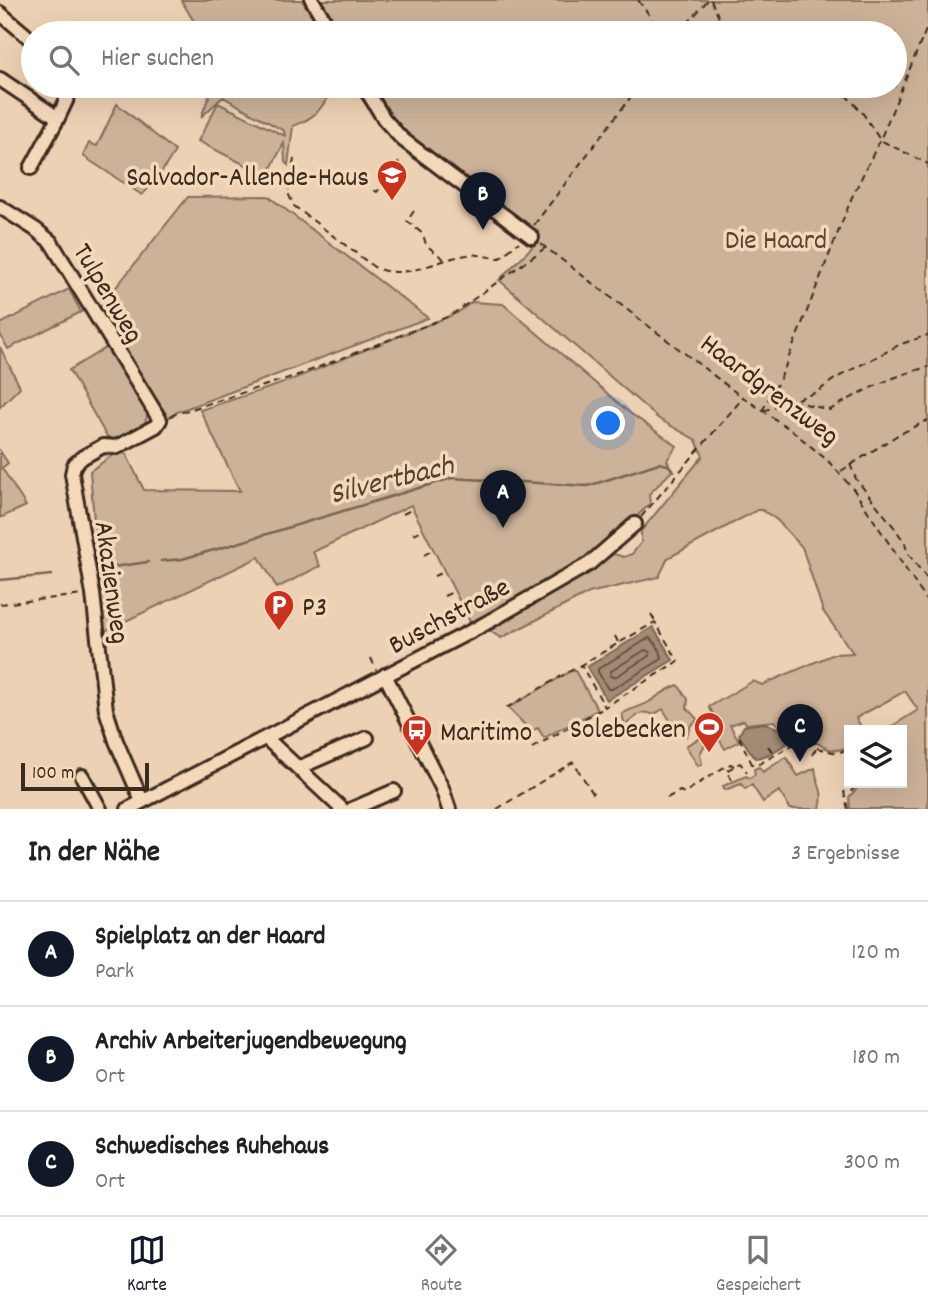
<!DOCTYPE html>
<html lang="de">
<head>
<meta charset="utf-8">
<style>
  :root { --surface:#fff; --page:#f2f2f2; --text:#202124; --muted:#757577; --line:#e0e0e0; --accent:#111827 }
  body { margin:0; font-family:Dekko,sans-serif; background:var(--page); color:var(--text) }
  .controls { position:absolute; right:21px; bottom:21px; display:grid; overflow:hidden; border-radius:0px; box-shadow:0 7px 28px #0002 }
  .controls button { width:63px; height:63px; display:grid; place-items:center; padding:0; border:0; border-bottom:2px solid var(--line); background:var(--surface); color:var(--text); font:35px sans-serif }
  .scale { position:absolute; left:21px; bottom:18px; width:128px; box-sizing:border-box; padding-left:7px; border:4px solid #3b2a1e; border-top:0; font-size:19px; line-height:24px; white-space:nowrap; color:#3b2a1e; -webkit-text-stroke:5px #f4d8ba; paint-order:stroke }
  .you { position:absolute; left:609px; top:424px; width:24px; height:24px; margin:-18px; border:5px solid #fff; border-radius:50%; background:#1a73e8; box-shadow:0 0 0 10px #1a73e833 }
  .badge { display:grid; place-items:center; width:46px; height:46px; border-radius:50%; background:var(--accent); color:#fff; font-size:23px; font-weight:700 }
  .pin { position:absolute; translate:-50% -58px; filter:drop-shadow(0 2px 4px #0008) }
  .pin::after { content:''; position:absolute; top:37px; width:24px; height:21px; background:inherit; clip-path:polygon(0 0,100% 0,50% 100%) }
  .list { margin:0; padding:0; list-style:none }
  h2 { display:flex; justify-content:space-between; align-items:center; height:91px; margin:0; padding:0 28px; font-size:30px }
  h2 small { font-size:23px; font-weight:400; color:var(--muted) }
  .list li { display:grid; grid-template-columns:46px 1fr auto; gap:21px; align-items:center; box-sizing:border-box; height:105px; padding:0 28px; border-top:2px solid var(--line) }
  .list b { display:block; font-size:26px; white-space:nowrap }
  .list p { margin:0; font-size:23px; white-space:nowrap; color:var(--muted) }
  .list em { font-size:23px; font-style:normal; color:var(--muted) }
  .icon { flex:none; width:38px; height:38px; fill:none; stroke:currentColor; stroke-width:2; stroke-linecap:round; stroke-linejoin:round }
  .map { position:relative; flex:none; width:928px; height:809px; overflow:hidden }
  .search { position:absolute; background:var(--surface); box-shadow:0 7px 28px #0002; left:21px; right:21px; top:21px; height:77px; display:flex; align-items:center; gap:18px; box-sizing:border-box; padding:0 24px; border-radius:38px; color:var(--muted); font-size:26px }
  .sheet { height:406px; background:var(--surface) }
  nav { display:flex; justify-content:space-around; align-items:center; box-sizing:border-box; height:98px; border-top:2px solid var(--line); background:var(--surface); font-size:19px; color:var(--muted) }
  nav a { display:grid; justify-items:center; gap:4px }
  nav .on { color:var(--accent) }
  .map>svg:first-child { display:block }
  .green { fill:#ccb298; stroke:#846e5b; stroke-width:2 }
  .water { fill:#a18b74; stroke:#786452; stroke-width:2 }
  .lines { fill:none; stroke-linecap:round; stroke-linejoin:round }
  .shore { stroke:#645140; stroke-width:2 }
  .stream { stroke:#786452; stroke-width:2.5 }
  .minor-casing { stroke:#3b2a1e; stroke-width:18 }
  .path { stroke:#3b2a1e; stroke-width:2; stroke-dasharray:7 5; stroke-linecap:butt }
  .minor { stroke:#f4d8ba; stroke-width:12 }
  .labels { text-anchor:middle; stroke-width:7; stroke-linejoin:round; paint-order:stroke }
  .poi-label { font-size:28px; fill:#3b2a1e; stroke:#f4d8ba; text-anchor:end }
  .park-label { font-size:28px; fill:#584536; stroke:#f4d8ba }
  .street-label { font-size:28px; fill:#3b2a1e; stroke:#f4d8ba }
  .water-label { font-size:30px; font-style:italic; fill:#544234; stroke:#f4d8ba }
</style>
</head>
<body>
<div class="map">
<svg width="928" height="809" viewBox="0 0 928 809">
  <rect width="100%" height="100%" fill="#edd1b4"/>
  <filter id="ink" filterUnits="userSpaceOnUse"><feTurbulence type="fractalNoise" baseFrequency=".0143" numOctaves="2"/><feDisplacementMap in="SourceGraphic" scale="14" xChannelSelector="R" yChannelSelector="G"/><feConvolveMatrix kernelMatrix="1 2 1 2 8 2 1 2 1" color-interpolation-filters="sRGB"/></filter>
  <g filter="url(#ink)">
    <path class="green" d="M 181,0 L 302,0 L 323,33 L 201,33 Z
      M 315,0 L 928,0 L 928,809 L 850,809 L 849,797 L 862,783 L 902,783 L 902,730 L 894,730 L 894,725 L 918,710 L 905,691 L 856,718 L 863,730 L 849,730 L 849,747 C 825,756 823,742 803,736 L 802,721 L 795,711 L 788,713 L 782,722 L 785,728 L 789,727 L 796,733 L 786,733 L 774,721 L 746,724 L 744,720 L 730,725 L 739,741 L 725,749 L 719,739 L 713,743 L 705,744 L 700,754 L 702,764 L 698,766 L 686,746 C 698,738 710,736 718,722 L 709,707 L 753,681 L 762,685 L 834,654 L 853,653 L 823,611 L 802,547 L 777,520 L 762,510 L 757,510 L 668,558 L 659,577 L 589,593 L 501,638 L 490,631 L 614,554 L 624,557 L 632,554 L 641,543 L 641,531 L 703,456 L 696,440 L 659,419 L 499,280 L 535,244 L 377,117 L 351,86 L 895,86 L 895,33 L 326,33 Z
      M 213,86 L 335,86 C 322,107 318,117 293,126 L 288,165 L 285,162 L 284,143 L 267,176 L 198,141 L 218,103 L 285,136 L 284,131 L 223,97 L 201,117 Z
      M 117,104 L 175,151 L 158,178 L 142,195 L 83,156 L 89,143 L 97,146 Z
      M 268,196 L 428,318 L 177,412 L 167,419 L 98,310 L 188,197 Z
      M 69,289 L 81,312 L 8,349 L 0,334 L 0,324 Z
      M 472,302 L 503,304 L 630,413 L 677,446 L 667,460 L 672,471 L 649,494 L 650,504 L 599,551 L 503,607 L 470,622 L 411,505 L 313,552 L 320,566 L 277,588 L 259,557 L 103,632 L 90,471 L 123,448 L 144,490 L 240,491 L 200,410 L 278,385 L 457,313 Z
      M 109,346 L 148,413 L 145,423 L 117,440 L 107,437 L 69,370 Z
      M 0,347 L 20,387 L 0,407 Z
      M 0,451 L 8,463 L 2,468 L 26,506 L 0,518 Z
      M 571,671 L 575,671 L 598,710 L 544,738 L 538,728 L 531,731 L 508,708 Z
      M 678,685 L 688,699 L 687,708 L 698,720 L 691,725 L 687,735 L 684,724 L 677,721 L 671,722 L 663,709 L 653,715 C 641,707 634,720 625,725 L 622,714 C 631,708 639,708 649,702 C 658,696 667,689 678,685 Z
      M 786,757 L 798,776 L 815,768 C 817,787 825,789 820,809 L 790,809 L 779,791 L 763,802 L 752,785 L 745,789 L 741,784 L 725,790 L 723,786 L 746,776 L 750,778 L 755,774 L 754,769 L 759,767 L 763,772 Z"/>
    <path class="water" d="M 653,627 L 673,660 L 607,700 L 587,667 Z
      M 763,723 C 776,725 783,735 796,734 L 796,739 C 782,745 770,757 755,758 L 739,735 L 744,726 Z"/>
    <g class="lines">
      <path class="shore" d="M 649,638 C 655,640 662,653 662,659 L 612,689 L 608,689 L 598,672 L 598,669 Z
        M 645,650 L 650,652 L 649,656 L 615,677 L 610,676 L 611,671 Z"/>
      <path class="stream" d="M 161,561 L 182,559 L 221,548 L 452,478 L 588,486 L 659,463 L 668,465 L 674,471
        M 106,568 L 148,562
        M 0,580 L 52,575"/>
      <g class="minor-casing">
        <path id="minor" d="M 312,0 L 332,33
          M 0,13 L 33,41
          M 0,79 L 58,118 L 73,86
          M 364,86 L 384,119 L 402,139 L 532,237
          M 31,168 L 58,118
          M 0,207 L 35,229 L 51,242 L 160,420 L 156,426 L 117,447 L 103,446 L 83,457 L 74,465 L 72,474 L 93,594 L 106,710 L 116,741 L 142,801
          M 385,675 L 442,788 L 449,809
          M 266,738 L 342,809
          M 298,768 L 367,738
          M 82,776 L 100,809
          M 128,809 L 481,626 L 589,564 L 635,524
          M 352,809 L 394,791"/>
      </g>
      <path class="path" d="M 638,0 L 663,33
        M 711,0 L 720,20 L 734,33
        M 679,33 L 708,0
        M 837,86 L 862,112 L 880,140 L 928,164
        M 294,159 L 288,193 L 294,206 L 374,267 C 404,282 437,259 467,255 C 479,253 488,258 500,258 L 519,242
        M 388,186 L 384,183 L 402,158
        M 374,190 L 377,192 L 383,184
        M 414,211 L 407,221 L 423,234 L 426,245 L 445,260
        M 534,225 L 639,86
        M 541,244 L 734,391 L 794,432 L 829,462 L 854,490 L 928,603
        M 793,401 L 830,410 C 862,391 892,376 928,367
        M 762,411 L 781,377 L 852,197 L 880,140 L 928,25
        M 763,411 L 817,392 L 836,378 L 901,344 L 928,335
        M 170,416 L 301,374 L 450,316 L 545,248
        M 850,464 L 856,479 L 894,527 L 905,543 L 907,552 L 928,580
        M 841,471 L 896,436 L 928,420
        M 403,514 L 413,509
        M 641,517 L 742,399
        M 413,534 L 423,530
        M 424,555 L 433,550
        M 434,576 L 444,572
        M 444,596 L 453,592
        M 0,604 L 82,595
        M 651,614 L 655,621
        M 455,617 C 462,614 470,610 476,617
        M 615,636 L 618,642
        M 371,658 L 376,670
        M 506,708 L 655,622 L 678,661 L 605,707 L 581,665
        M 786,723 L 792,728 L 796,727 L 803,738
        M 883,730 L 887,728
        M 891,730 L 892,726
        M 739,737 L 752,764 L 759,764 L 803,739 L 815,741 L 816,749 L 811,756
        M 768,746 L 774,754
        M 532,748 L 604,708
        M 817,748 L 837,753 L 849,749
        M 732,780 L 726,771 L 740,763 L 747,772
        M 667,798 L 680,791 L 684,793 L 726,766 L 731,764 L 734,766
        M 497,809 L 573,762 L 594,795
        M 848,809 L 844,792 L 851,791 L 859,783"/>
      <use href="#minor" class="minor"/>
    </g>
  </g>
  <defs>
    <g id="university-pin" transform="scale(1.575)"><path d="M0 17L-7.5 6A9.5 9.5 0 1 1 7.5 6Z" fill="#c8321e" stroke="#f4d8ba"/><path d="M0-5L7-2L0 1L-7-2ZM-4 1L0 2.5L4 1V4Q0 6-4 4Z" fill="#fff"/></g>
    <g id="parking-pin" transform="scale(1.575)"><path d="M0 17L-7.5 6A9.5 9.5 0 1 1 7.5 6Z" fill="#c8321e" stroke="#f4d8ba"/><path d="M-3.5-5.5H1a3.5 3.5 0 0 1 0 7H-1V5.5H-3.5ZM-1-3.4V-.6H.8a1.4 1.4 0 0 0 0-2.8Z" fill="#fff"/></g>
    <g id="stadium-pin" transform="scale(1.575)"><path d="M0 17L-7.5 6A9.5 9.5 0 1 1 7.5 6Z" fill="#c8321e" stroke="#f4d8ba"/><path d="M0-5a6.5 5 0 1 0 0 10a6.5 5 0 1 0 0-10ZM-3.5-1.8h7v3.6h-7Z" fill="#fff"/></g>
    <g id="bus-pin" transform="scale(1.575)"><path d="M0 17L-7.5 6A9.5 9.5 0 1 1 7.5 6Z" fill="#c8321e" stroke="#f4d8ba"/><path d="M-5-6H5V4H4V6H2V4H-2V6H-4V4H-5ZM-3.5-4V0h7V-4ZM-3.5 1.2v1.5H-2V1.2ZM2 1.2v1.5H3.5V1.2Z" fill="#fff"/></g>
  </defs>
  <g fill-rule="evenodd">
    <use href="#university-pin" x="392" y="175"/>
    <use href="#parking-pin" x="279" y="605"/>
    <use href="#stadium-pin" x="709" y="727"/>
    <use href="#bus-pin" x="417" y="730"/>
  </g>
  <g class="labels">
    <g class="poi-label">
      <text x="369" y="185">Salvador-Allende-Haus</text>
      <text x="302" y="615" text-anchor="start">P3</text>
      <text x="686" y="737">Solebecken</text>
      <text x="440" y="740" text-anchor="start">Maritimo</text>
    </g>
    <g class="park-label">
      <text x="776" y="248">Die Haard</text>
    </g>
    <g class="street-label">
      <text transform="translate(110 292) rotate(59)" y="10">Tulpenweg</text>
      <text transform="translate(771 388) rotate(37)" y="10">Haardgrenzweg</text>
      <text transform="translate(114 582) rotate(82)" y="10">Akazienweg</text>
      <text transform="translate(448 614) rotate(-28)" y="10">Buschstraße</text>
    </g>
    <g class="water-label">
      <text transform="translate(391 478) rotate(-14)" y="10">Silvertbach</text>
    </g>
  </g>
</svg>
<div class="controls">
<button><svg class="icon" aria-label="layers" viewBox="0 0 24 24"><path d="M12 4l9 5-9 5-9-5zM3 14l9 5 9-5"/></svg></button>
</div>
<div class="scale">100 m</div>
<div class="you"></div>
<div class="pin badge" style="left:503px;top:528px">A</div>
<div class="pin badge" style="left:483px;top:230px">B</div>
<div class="pin badge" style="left:800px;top:762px">C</div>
<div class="search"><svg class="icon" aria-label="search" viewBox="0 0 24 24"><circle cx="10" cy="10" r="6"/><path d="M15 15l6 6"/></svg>Hier suchen</div>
</div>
<section class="sheet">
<h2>In der Nähe<small>3 Ergebnisse</small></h2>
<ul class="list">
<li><span class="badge">A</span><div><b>Spielplatz an der Haard</b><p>Park</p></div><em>120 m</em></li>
<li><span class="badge">B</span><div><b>Archiv Arbeiterjugendbewegung</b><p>Ort</p></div><em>180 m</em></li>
<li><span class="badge">C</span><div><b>Schwedisches Ruhehaus</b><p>Ort</p></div><em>300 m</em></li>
</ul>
</section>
<nav>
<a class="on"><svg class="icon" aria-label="map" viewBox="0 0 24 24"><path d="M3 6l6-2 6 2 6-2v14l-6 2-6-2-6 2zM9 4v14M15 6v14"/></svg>Karte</a>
<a><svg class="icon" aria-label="directions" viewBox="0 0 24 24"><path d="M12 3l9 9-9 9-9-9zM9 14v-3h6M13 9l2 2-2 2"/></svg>Route</a>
<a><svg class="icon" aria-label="saved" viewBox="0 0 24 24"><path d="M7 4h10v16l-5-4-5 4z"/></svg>Gespeichert</a>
</nav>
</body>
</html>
